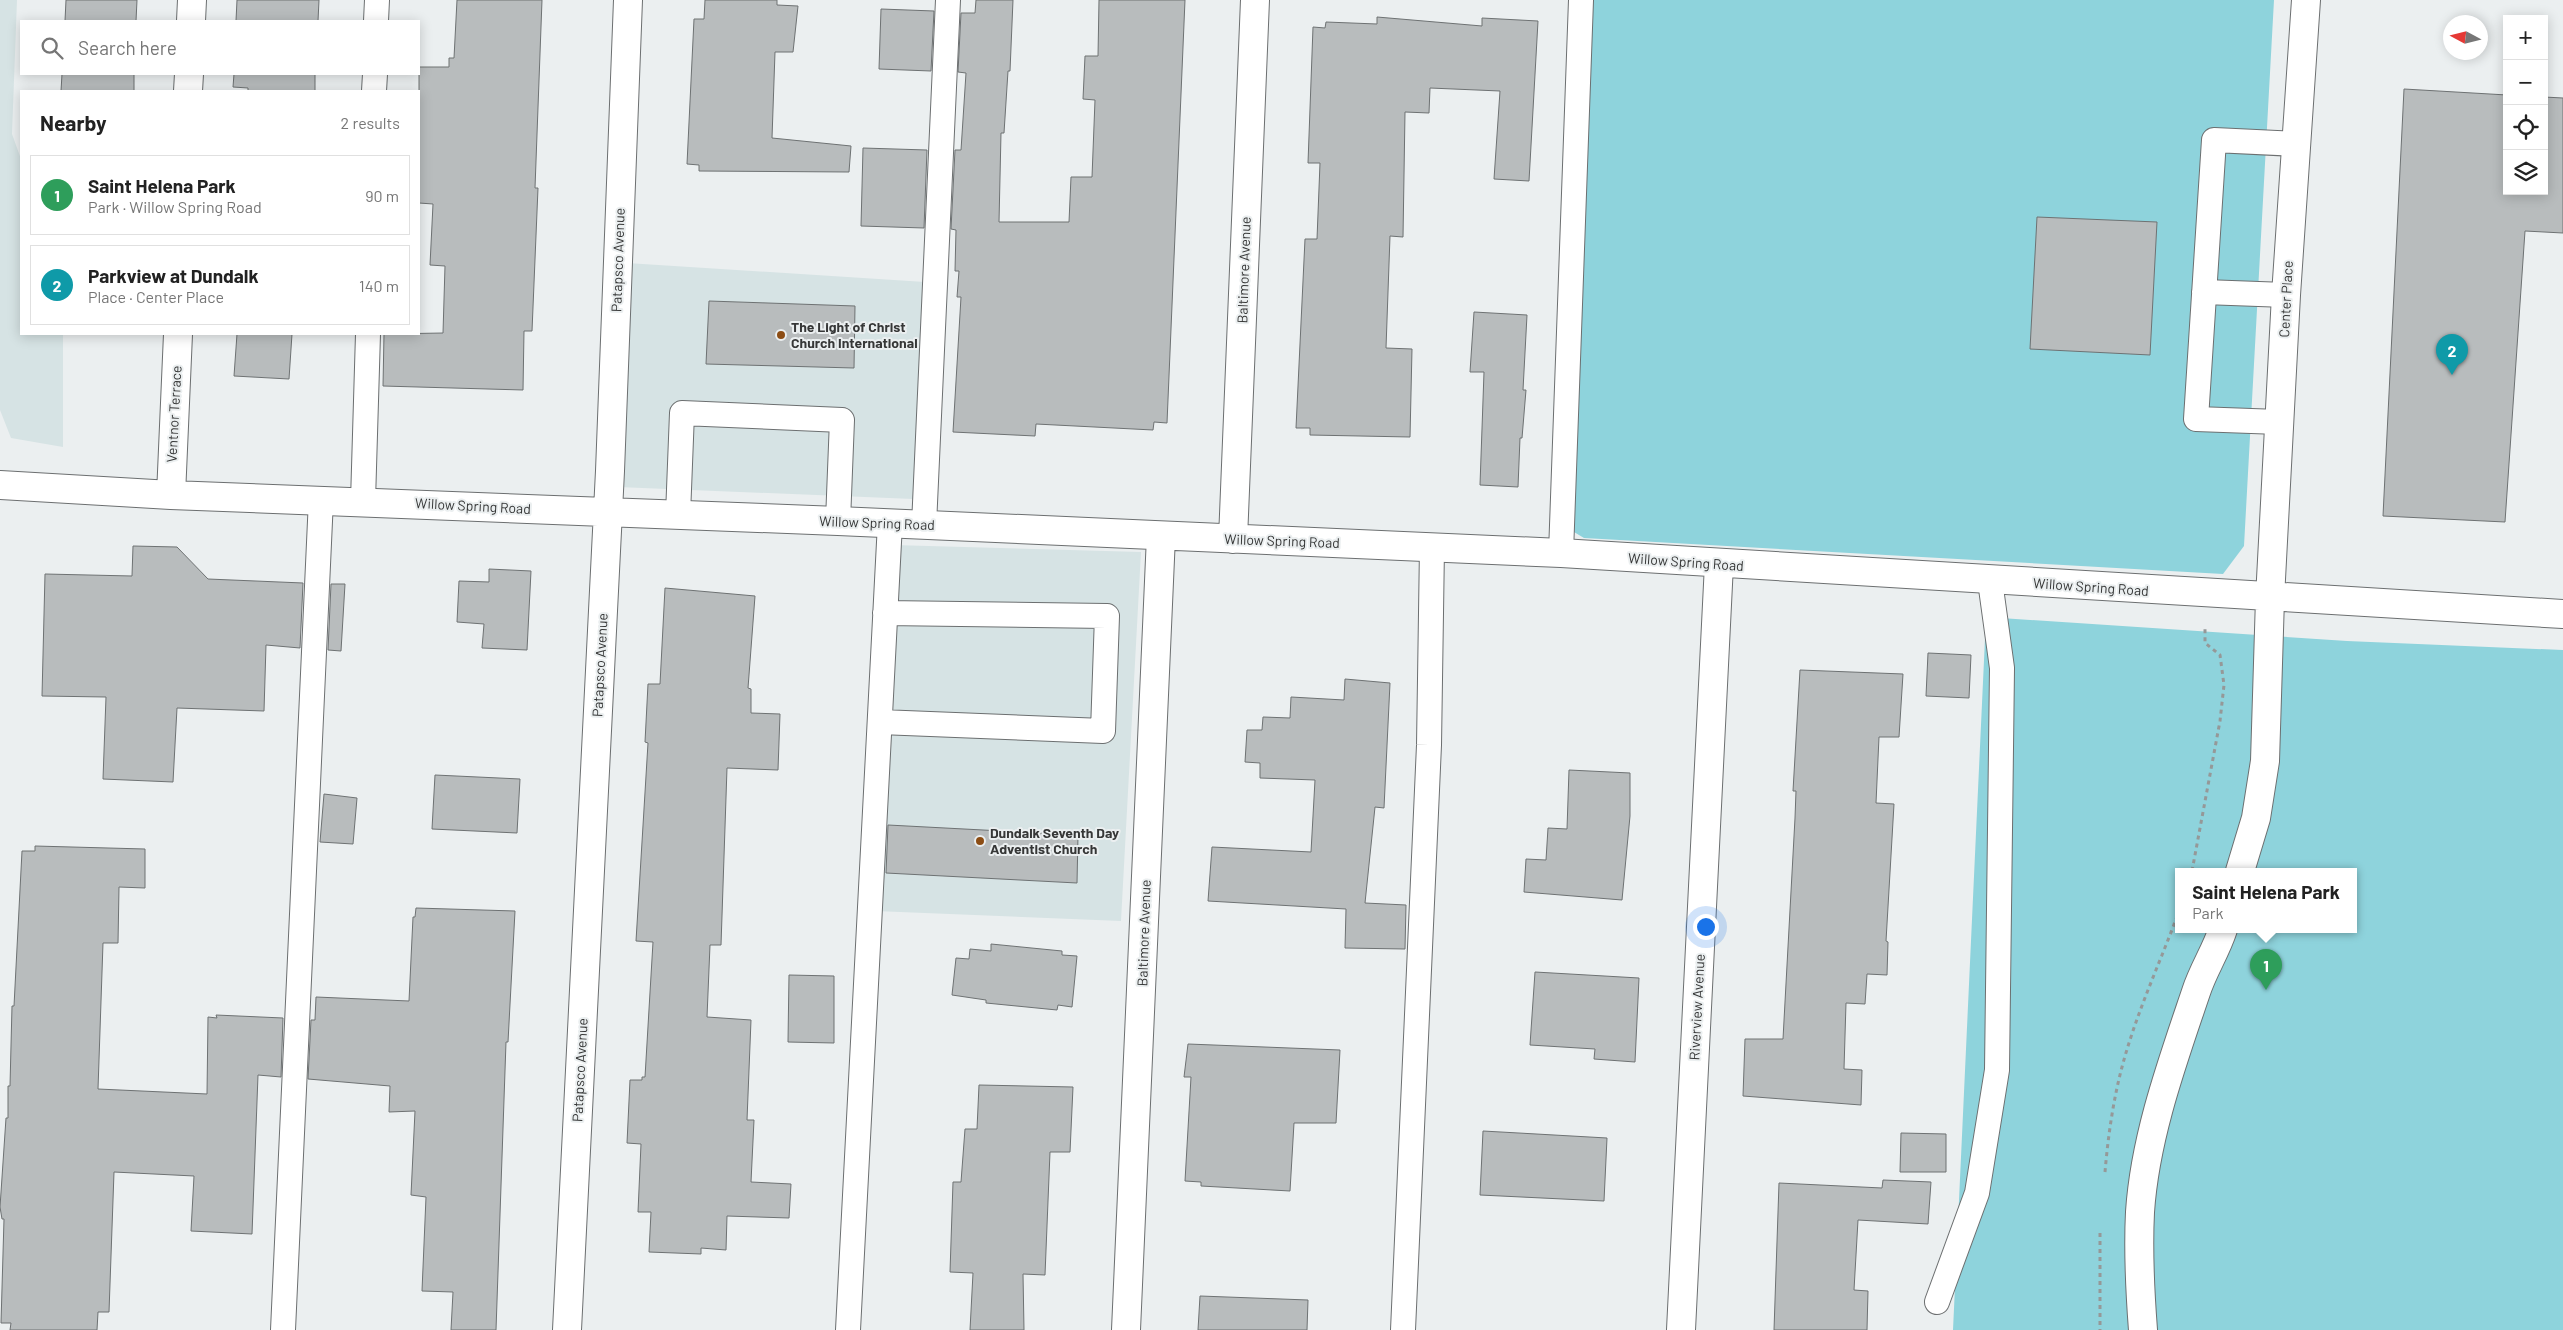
<!DOCTYPE html>
<html lang="en">
<head>
<meta charset="utf-8">
<style>
  :root { --surface:#fff; --page:#f6f6f6; --text:#222; --muted:#767676; --line:#e0e0e0; --accent:#8c4d14 }
  body { margin:0; font-family:Barlow,sans-serif; background:var(--page); color:var(--text) }
  .controls { position:absolute; right:15px; top:15px; display:grid; overflow:hidden; border-radius:0px; box-shadow:0 2px 12px #0003 }
  .controls button { width:45px; height:45px; display:grid; place-items:center; padding:0; border:0; border-bottom:1px solid var(--line); background:var(--surface); color:var(--text); font:25px sans-serif }
  .compass { position:absolute; left:2443px; top:15px; width:45px; height:45px; border-radius:50%; background:var(--surface); box-shadow:0 2px 12px #0003; rotate:277deg }
  .you { position:absolute; left:1705px; top:926px; width:18px; height:18px; margin:-12px; border:4px solid #fff; border-radius:50%; background:#1a73e8; box-shadow:0 0 0 8px #1a73e833 }
  .badge { display:grid; place-items:center; width:32px; height:32px; border-radius:50%; background:var(--accent); color:#fff; font-size:16px; font-weight:700 }
  .pin { position:absolute; translate:-50% -41px; filter:drop-shadow(0 1px 2px #0008) }
  .pin::after { content:''; position:absolute; top:26px; width:18px; height:15px; background:inherit; clip-path:polygon(0 0,100% 0,50% 100%) }
  .popup { position:absolute; left:2175px; top:868px; width:182px; height:65px; box-sizing:border-box; display:grid; place-content:center; border-radius:0px; background:var(--surface); filter:drop-shadow(0 1px 4px #0005); font-size:16px; white-space:nowrap; color:var(--muted) }
  .popup b { font-size:19px; color:var(--text) }
  .popup::after { content:''; position:absolute; left:50%; top:100%; margin-left:-10px; border:10px solid transparent; border-top-color:var(--surface) }
  .list { margin:0; padding:0; list-style:none }
  h2 { display:flex; justify-content:space-between; align-items:center; height:65px; margin:0; padding:0 20px; font-size:21px }
  h2 small { font-size:16px; font-weight:400; color:var(--muted) }
  .list li { display:grid; grid-template-columns:32px 1fr auto; gap:15px; align-items:center; box-sizing:border-box; height:80px; margin:0 10px 10px; padding:0 10px; border:1px solid var(--line); border-radius:0px }
  .list b { display:block; font-size:19px; white-space:nowrap }
  .list p { margin:0; font-size:16px; white-space:nowrap; color:var(--muted) }
  .list em { font-size:16px; font-style:normal; color:var(--muted) }
  .icon { flex:none; width:28px; height:28px; fill:none; stroke:currentColor; stroke-width:2; stroke-linecap:round; stroke-linejoin:round }
  .map { position:relative; flex:none; width:2563px; height:1330px; overflow:hidden }
  .search { position:absolute; background:var(--surface); box-shadow:0 2px 12px #0003; left:20px; top:20px; width:400px; height:55px; display:flex; align-items:center; gap:12px; box-sizing:border-box; padding:0 18px; border-radius:0px; color:var(--muted); font-size:19px }
  .panel { position:absolute; background:var(--surface); box-shadow:0 2px 12px #0003; left:20px; top:90px; width:400px; height:245px; border-radius:0px }
  .map>svg:first-child { display:block }
  .built { fill:#d6e3e4 }
  .green { fill:#8ed3dc; fill-rule:evenodd }
  .building { fill:#b8bcbd; stroke:#6e7273 }
  .lines { fill:none; stroke-linecap:round; stroke-linejoin:round }
  .lane-casing { stroke:#6c6f70; stroke-width:26 }
  .street-casing { stroke:#6c6f70; stroke-width:30 }
  .path { stroke:#959898; stroke-width:3; stroke-dasharray:4 4; stroke-linecap:butt }
  .lane { stroke:#fff; stroke-width:24 }
  .street { stroke:#fff; stroke-width:28 }
  .poi-dot { fill:#8c4d14; stroke:#ebeff0; stroke-width:2 }
  .labels { text-anchor:middle; stroke-width:4; stroke-linejoin:round; paint-order:stroke }
  .street-label { font-size:14px; fill:#363737; stroke:#ebeff0 }
  .poi-label { font-size:14px; font-weight:bold; fill:#363737; stroke:#ebeff0; text-anchor:start }
</style>
</head>
<body>
<div class="map">
<svg width="2563" height="1330" viewBox="0 0 2563 1330">
  <rect width="100%" height="100%" fill="#ebeff0"/>
  <path class="built" d="M 0,0 L 17,0 L 12,134 L 21,159 L 21,334 L 63,334 L 63,447 L 11,438 L 0,410 Z
    M 627,263 L 925,282 L 913,499 L 618,487 Z
    M 893,545 L 1141,552 L 1121,921 L 875,911 Z"/>
  <path class="green" d="M 1591,0 L 2274,0 L 2244,546 L 2223,574 L 1584,538 L 1574,532 Z
    M 1986,617 L 2347,641 L 2563,650 L 2563,1330 L 1953,1330 ZM 2178,871 L 2354,871 L 2354,929 L 2178,929 Z"/>
  <path class="building" d="M 66,0 L 137,0 L 136,21 L 65,21 Z
    M 237,0 L 319,0 L 318,21 L 236,21 Z
    M 457,0 L 542,0 L 535,188 L 538,188 L 532,331 L 524,331 L 523,390 L 383,386 L 384,334 L 443,333 L 445,266 L 430,265 L 433,204 L 419,203 L 419,67 L 449,67 L 449,58 L 454,58 Z
    M 705,0 L 777,0 L 777,5 L 798,6 L 793,52 L 775,52 L 772,138 L 851,146 L 849,172 L 699,171 L 699,165 L 687,164 L 694,19 L 704,19 Z
    M 976,0 L 1013,0 L 1010,71 L 1008,71 L 1004,133 L 1001,133 L 999,222 L 1069,222 L 1071,177 L 1092,177 L 1095,100 L 1083,99 L 1085,56 L 1098,56 L 1099,0 L 1185,0 L 1167,423 L 1154,422 L 1153,430 L 1036,424 L 1035,436 L 953,432 L 961,297 L 957,297 L 959,271 L 955,271 L 956,230 L 951,229 L 955,150 L 961,150 L 966,73 L 958,72 L 961,13 L 975,13 Z
    M 881,9 L 934,11 L 931,71 L 879,69 Z
    M 1377,17 L 1482,26 L 1482,18 L 1538,21 L 1529,181 L 1494,179 L 1500,91 L 1430,88 L 1429,113 L 1405,112 L 1403,237 L 1390,236 L 1386,348 L 1412,349 L 1410,437 L 1310,435 L 1310,428 L 1296,428 L 1305,239 L 1317,239 L 1320,163 L 1308,163 L 1313,27 L 1325,28 L 1326,22 L 1377,24 Z
    M 62,74 L 134,74 L 134,91 L 61,91 Z
    M 234,74 L 315,74 L 315,91 L 248,91 L 248,88 L 233,87 Z
    M 2404,89 L 2507,95 L 2507,191 L 2544,191 L 2544,97 L 2563,98 L 2563,233 L 2525,231 L 2505,522 L 2383,516 Z
    M 863,148 L 927,150 L 924,228 L 861,226 Z
    M 2037,217 L 2157,222 L 2150,355 L 2030,349 Z
    M 709,301 L 855,306 L 854,368 L 706,364 Z
    M 1474,312 L 1527,315 L 1523,390 L 1526,390 L 1522,438 L 1520,438 L 1518,487 L 1480,485 L 1484,372 L 1470,372 Z
    M 237,334 L 292,334 L 289,379 L 234,376 Z
    M 133,546 L 177,547 L 208,579 L 303,583 L 300,648 L 266,645 L 264,711 L 177,708 L 173,782 L 103,779 L 106,697 L 42,696 L 45,574 L 132,576 Z
    M 489,569 L 531,571 L 527,650 L 482,648 L 484,624 L 457,622 L 459,581 L 489,582 Z
    M 331,584 L 345,584 L 341,651 L 328,650 Z
    M 665,588 L 755,596 L 748,688 L 751,689 L 751,713 L 780,714 L 778,770 L 727,768 L 721,945 L 710,945 L 707,1017 L 751,1020 L 747,1120 L 754,1120 L 751,1182 L 791,1184 L 789,1218 L 727,1216 L 726,1250 L 701,1248 L 701,1254 L 649,1252 L 651,1212 L 638,1212 L 641,1144 L 627,1143 L 630,1080 L 642,1080 L 642,1077 L 645,1077 L 653,942 L 636,941 L 648,743 L 645,742 L 648,684 L 660,684 Z
    M 1928,653 L 1971,655 L 1969,698 L 1926,696 Z
    M 1800,670 L 1903,674 L 1899,737 L 1879,737 L 1876,803 L 1894,804 L 1886,941 L 1888,942 L 1887,975 L 1867,974 L 1865,1004 L 1846,1003 L 1844,1069 L 1862,1070 L 1861,1105 L 1743,1096 L 1745,1039 L 1783,1039 L 1795,818 L 1796,791 L 1793,791 Z
    M 1345,679 L 1390,683 L 1384,808 L 1375,807 L 1365,903 L 1406,905 L 1405,949 L 1345,948 L 1346,909 L 1208,901 L 1212,847 L 1311,852 L 1315,780 L 1260,778 L 1260,763 L 1245,762 L 1247,730 L 1262,730 L 1263,717 L 1290,718 L 1291,697 L 1344,700 Z
    M 1569,770 L 1630,773 L 1630,816 L 1622,900 L 1524,892 L 1526,859 L 1546,860 L 1548,828 L 1567,829 Z
    M 435,775 L 520,779 L 517,833 L 432,829 Z
    M 324,794 L 357,798 L 353,844 L 320,842 Z
    M 888,825 L 1078,835 L 1077,883 L 886,873 Z
    M 35,846 L 145,849 L 145,888 L 119,887 L 118,943 L 103,943 L 98,1089 L 207,1094 L 208,1017 L 217,1018 L 216,1015 L 283,1018 L 281,1077 L 258,1075 L 252,1234 L 191,1231 L 194,1176 L 114,1172 L 109,1312 L 98,1312 L 97,1330 L 10,1330 L 11,1323 L 1,1323 L 4,1219 L 2,1219 L 0,1207 L 6,1118 L 8,1118 L 8,1086 L 10,1086 L 12,1006 L 14,1006 L 22,851 L 35,851 Z
    M 416,908 L 515,911 L 508,1042 L 506,1042 L 496,1330 L 451,1330 L 453,1292 L 422,1291 L 426,1197 L 411,1195 L 415,1111 L 389,1112 L 390,1086 L 308,1079 L 311,1020 L 315,1020 L 316,997 L 409,1001 L 413,917 L 415,917 Z
    M 991,944 L 1062,951 L 1062,955 L 1077,956 L 1072,1007 L 1058,1005 L 1057,1010 L 986,1003 L 986,1000 L 952,995 L 956,958 L 969,959 L 970,949 L 991,951 Z
    M 1535,972 L 1639,978 L 1635,1062 L 1594,1059 L 1595,1049 L 1530,1045 Z
    M 789,975 L 834,976 L 834,1043 L 788,1042 Z
    M 1188,1044 L 1340,1050 L 1336,1123 L 1294,1123 L 1290,1191 L 1201,1186 L 1201,1182 L 1185,1181 L 1191,1077 L 1184,1077 Z
    M 979,1085 L 1073,1087 L 1070,1152 L 1050,1152 L 1045,1275 L 1023,1274 L 1024,1330 L 970,1330 L 973,1273 L 950,1272 L 953,1182 L 961,1182 L 965,1129 L 977,1129 Z
    M 1483,1131 L 1607,1138 L 1604,1201 L 1480,1195 Z
    M 1901,1133 L 1946,1134 L 1946,1172 L 1900,1172 Z
    M 1883,1180 L 1931,1182 L 1928,1224 L 1858,1220 L 1854,1290 L 1868,1291 L 1867,1330 L 1774,1330 L 1779,1183 L 1882,1188 Z
    M 1200,1296 L 1308,1300 L 1307,1330 L 1198,1330 Z"/>
  <g class="lines">
    <g class="lane-casing">
      <path id="lane" d="M 376,21 L 377,0
        M 374,91 L 375,74
        M 2204,292 L 2286,295
        M 2279,422 L 2196,419 L 2214,140 L 2296,144
        M 363,501 L 368,334
        M 678,515 L 682,413 L 842,420 L 838,521
        M 924,525 L 948,0
        M 1561,553 L 1581,0
        M 880,722 L 1103,731 L 1107,616 L 885,613
        M 1937,1302 L 1977,1193 L 1997,1070 L 2002,668 L 1990,581
        M 283,1330 L 321,499
        M 848,1330 L 890,523
        M 1403,1330 L 1429,745 L 1432,547"/>
    </g>
    <g class="street-casing">
      <path id="street" d="M 191,21 L 192,0
        M 188,91 L 189,74
        M 0,485 L 171,495 L 838,521 L 1561,553 L 2563,614
        M 171,495 L 178,334
        M 1233,539 L 1255,0
        M 2240,871 L 2256,818 L 2265,761 L 2270,598 L 2286,295 L 2306,0
        M 567,1330 L 610,471 L 628,0
        M 1126,1330 L 1161,536
        M 1681,1330 L 1719,564
        M 2143,1330 C 2140,1291 2138,1252 2140,1212 C 2145,1137 2172,1063 2196,992 C 2203,970 2216,951 2223,929"/>
    </g>
    <path class="path" d="M 2192,871 L 2220,721 L 2224,685 L 2220,655 L 2205,643 L 2205,629
      M 2105,1172 C 2108,1137 2113,1101 2122,1067 C 2136,1014 2159,965 2178,914
      M 2100,1233 L 2100,1330"/>
    <use href="#lane" class="lane"/>
    <use href="#street" class="street"/>
  </g>
  <g class="poi-dot">
    <circle cx="781" cy="335" r="5"/>
    <circle cx="980" cy="841" r="5"/>
  </g>
  <g class="labels">
    <g class="street-label">
      <text transform="translate(618 260) rotate(-88)" y="5">Patapsco Avenue</text>
      <text transform="translate(1244 270) rotate(-88)" y="5">Baltimore Avenue</text>
      <text transform="translate(2286 299) rotate(-87)" y="5">Center Place</text>
      <text transform="translate(174 414) rotate(-87)" y="5">Ventnor Terrace</text>
      <text transform="translate(473 506) rotate(3)" y="5">Willow Spring Road</text>
      <text transform="translate(877 523) rotate(2)" y="5">Willow Spring Road</text>
      <text transform="translate(1282 541) rotate(2)" y="5">Willow Spring Road</text>
      <text transform="translate(1686 562) rotate(4)" y="5">Willow Spring Road</text>
      <text transform="translate(2091 587) rotate(4)" y="5">Willow Spring Road</text>
      <text transform="translate(600 665) rotate(-87)" y="5">Patapsco Avenue</text>
      <text transform="translate(1144 933) rotate(-88)" y="5">Baltimore Avenue</text>
      <text transform="translate(1697 1007) rotate(-87)" y="5">Riverview Avenue</text>
      <text transform="translate(580 1070) rotate(-87)" y="5">Patapsco Avenue</text>
    </g>
    <g class="poi-label">
      <text x="791" y="332">The Light of Christ<tspan x="791" dy="16">Church International</tspan></text>
      <text x="990" y="838">Dundalk Seventh Day<tspan x="990" dy="16">Adventist Church</tspan></text>
    </g>
  </g>
</svg>
<div class="controls">
<button>+</button>
<button>−</button>
<button><svg class="icon" aria-label="locate" viewBox="0 0 24 24"><circle cx="12" cy="12" r="6"/><path d="M12 2v4M12 18v4M2 12h4M18 12h4"/></svg></button>
<button><svg class="icon" aria-label="layers" viewBox="0 0 24 24"><path d="M12 4l9 5-9 5-9-5zM3 14l9 5 9-5"/></svg></button>
</div>
<svg class="compass" viewBox="-18 -18 36 36"><path d="M0-13l5 13h-10z" fill="#e53935"/><path d="M0 13l5-13h-10z" fill="#767676"/></svg>
<div class="you"></div>
<div class="pin badge" style="left:2266px;top:990px;background:#2e9e5b">1</div>
<div class="popup"><b>Saint Helena Park</b>Park</div>
<div class="pin badge" style="left:2452px;top:375px;background:#0f9aa8">2</div>
<div class="search"><svg class="icon" aria-label="search" viewBox="0 0 24 24"><circle cx="10" cy="10" r="6"/><path d="M15 15l6 6"/></svg>Search here</div>
<section class="panel">
<h2>Nearby<small>2 results</small></h2>
<ul class="list">
<li><span class="badge" style="background:#2e9e5b">1</span><div><b>Saint Helena Park</b><p>Park · Willow Spring Road</p></div><em>90 m</em></li>
<li><span class="badge" style="background:#0f9aa8">2</span><div><b>Parkview at Dundalk</b><p>Place · Center Place</p></div><em>140 m</em></li>
</ul>
</section>
</div>
</body>
</html>
